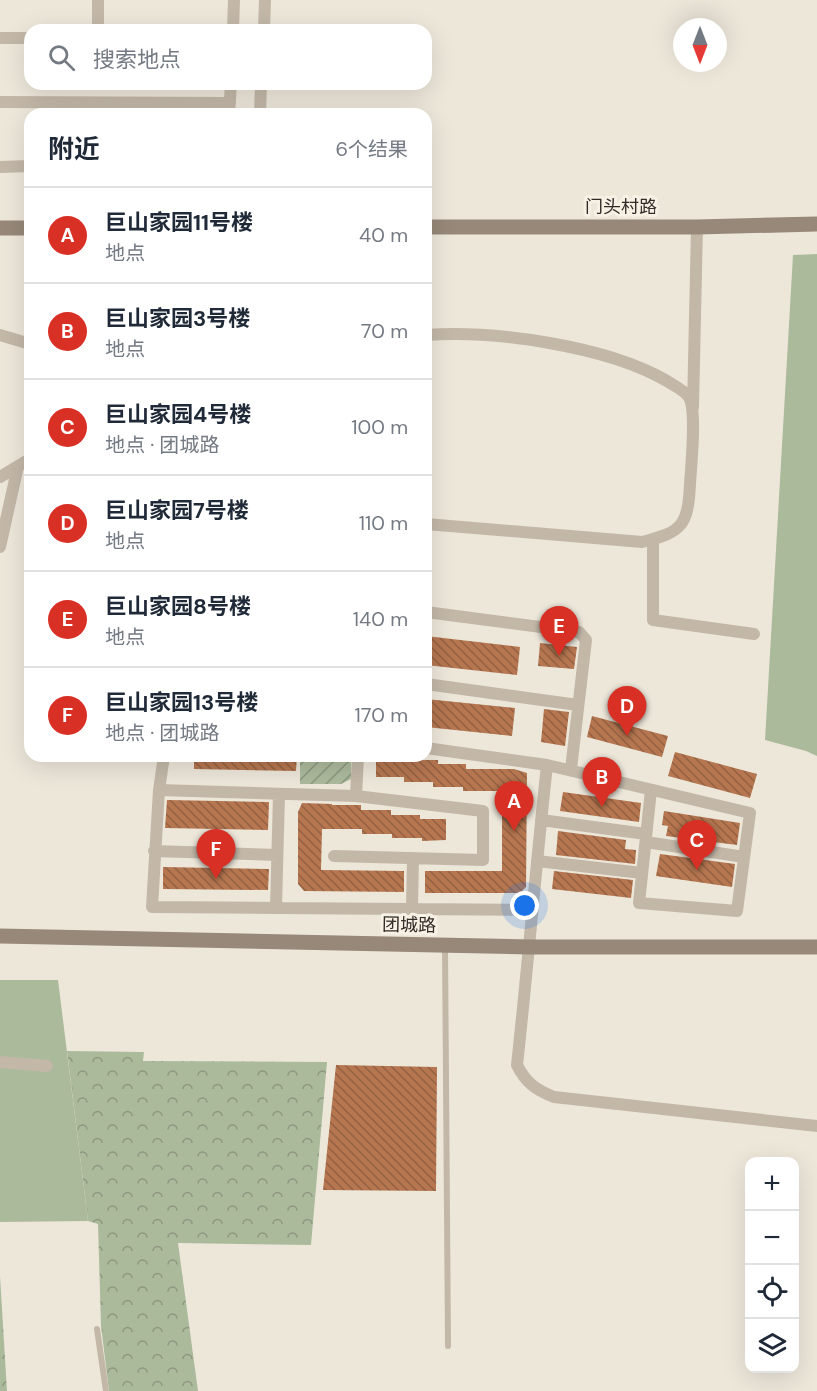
<!DOCTYPE html>
<html lang="zh">
<head>
<meta charset="utf-8">
<style>
  :root { --surface:#fff; --page:#f6f6f7; --text:#1f2937; --muted:#747a83; --line:#e0e1e3; --accent:#d93025 }
  body { margin:0; font-family:"DM Sans","Noto Sans SC",sans-serif; background:var(--page); color:var(--text) }
  .controls { position:absolute; right:18px; bottom:18px; display:grid; overflow:hidden; border-radius:12px; box-shadow:0 6px 24px #0002 }
  .controls button { width:54px; height:54px; display:grid; place-items:center; padding:0; border:0; border-bottom:2px solid var(--line); background:var(--surface); color:var(--text); font:30px sans-serif }
  .compass { position:absolute; left:673px; top:18px; width:54px; height:54px; border-radius:50%; background:var(--surface); box-shadow:0 6px 24px #0002; rotate:180deg }
  .you { position:absolute; left:525px; top:906px; width:21px; height:21px; margin:-15px; border:4px solid #fff; border-radius:50%; background:#1a73e8; box-shadow:0 0 0 9px #1a73e833 }
  .badge { display:grid; place-items:center; width:39px; height:39px; border-radius:50%; background:var(--accent); color:#fff; font-size:20px; font-weight:700 }
  .pin { position:absolute; translate:-50% -50px; filter:drop-shadow(0 2px 3px #0008) }
  .pin::after { content:''; position:absolute; top:32px; width:21px; height:18px; background:inherit; clip-path:polygon(0 0,100% 0,50% 100%) }
  .list { margin:0; padding:0; list-style:none }
  h2 { display:flex; justify-content:space-between; align-items:center; height:78px; margin:0; padding:0 24px; font-size:26px }
  h2 small { font-size:20px; font-weight:400; color:var(--muted) }
  .list li { display:grid; grid-template-columns:39px 1fr auto; gap:18px; align-items:center; box-sizing:border-box; height:96px; padding:0 24px; border-top:2px solid var(--line) }
  .list b { display:block; font-size:22px; white-space:nowrap }
  .list p { margin:0; font-size:20px; white-space:nowrap; color:var(--muted) }
  .list em { font-size:20px; font-style:normal; color:var(--muted) }
  .icon { flex:none; width:33px; height:33px; fill:none; stroke:currentColor; stroke-width:2; stroke-linecap:round; stroke-linejoin:round }
  .map { position:relative; flex:none; width:817px; height:1391px; overflow:hidden }
  .search { position:absolute; background:var(--surface); box-shadow:0 6px 24px #0002; left:24px; top:24px; width:408px; height:66px; display:flex; align-items:center; gap:15px; box-sizing:border-box; padding:0 21px; border-radius:18px; color:var(--muted); font-size:22px }
  .panel { position:absolute; background:var(--surface); box-shadow:0 6px 24px #0002; left:24px; top:108px; width:408px; height:654px; border-radius:18px }
  .map>svg:first-child { display:block }
  .forest { fill:url(#forest-crowns) }
  .park { fill:#acba9c }
  .garden { fill:url(#garden-furrows) }
  .building { fill:url(#building-back-hatch) }
  .lines { fill:none; stroke-linecap:round; stroke-linejoin:round }
  .lane { stroke:#c3b8a8; stroke-width:6 }
  .street { stroke:#c3b8a8; stroke-width:12 }
  .secondary { stroke:#978879; stroke-width:15 }
  .labels { text-anchor:middle; stroke-width:6; stroke-linejoin:round; paint-order:stroke }
  .street-label { font-size:18px; fill:#312b27; stroke:#f6f0e5 }
</style>
</head>
<body>
<div class="map">
<svg width="817" height="1391" viewBox="0 0 817 1391">
  <defs>
    <pattern id="forest-crowns" width="20" height="18" patternUnits="userSpaceOnUse" patternTransform="scale(1.5)"><rect width="20" height="18" fill="#acba9c"/><path d="M2 6a3 3 0 1 1 6 0M12 15a3 3 0 1 1 6 0" fill="none" stroke="#8d977f"/></pattern>
    <pattern id="garden-furrows" width="10" height="10" patternUnits="userSpaceOnUse" patternTransform="scale(1.5)"><rect width="10" height="10" fill="#acba9c"/><path d="M-1 1l2-2M0 10L10 0M9 11l2-2" fill="none" stroke="#8d977f"/></pattern>
    <pattern id="building-back-hatch" width="6" height="6" patternUnits="userSpaceOnUse" patternTransform="scale(1.5)"><rect width="6" height="6" fill="#b57650"/><path d="M-1 5l2 2M0 0l6 6M5-1l2 2" fill="none" stroke="#946142"/></pattern>
  </defs>
  <rect width="100%" height="100%" fill="#ede7da"/>
  <path class="forest" d="M 67,1051 L 144,1052 L 143,1061 L 327,1062 L 311,1245 L 178,1243 L 198,1391 L 109,1391 L 101,1326 L 98,1224 L 88,1221 Z
    M 0,1276 L 7,1391 L 0,1391 Z"/>
  <path class="park" d="M 817,254 L 817,756 L 806,751 L 765,740 L 793,255 Z
    M 0,980 L 58,980 L 88,1221 L 0,1222 Z"/>
  <path class="garden" d="M 300,756 L 351,756 L 351,779 L 341,784 L 300,784 Z"/>
  <path class="building" d="M 426,636 L 520,647 L 517,675 L 426,665 Z
    M 540,643 L 577,647 L 574,669 L 538,666 Z
    M 426,699 L 515,708 L 512,736 L 426,727 Z
    M 544,709 L 569,712 L 565,746 L 541,742 Z
    M 592,716 L 668,736 L 662,757 L 587,737 Z
    M 675,752 L 757,774 L 750,798 L 668,776 Z
    M 194,756 L 297,756 L 296,771 L 194,769 Z
    M 376,756 L 408,756 L 408,760 L 438,760 L 438,764 L 466,764 L 466,769 L 514,769 L 527,773 L 526,887 L 520,893 L 425,893 L 425,871 L 502,871 L 502,791 L 463,791 L 463,787 L 433,787 L 433,782 L 404,782 L 404,777 L 376,777 Z
    M 563,792 L 641,803 L 639,822 L 560,811 Z
    M 167,800 L 269,802 L 268,830 L 165,828 Z
    M 302,803 L 332,804 L 332,805 L 361,805 L 361,810 L 391,810 L 391,815 L 420,815 L 420,819 L 446,819 L 446,840 L 422,841 L 422,838 L 392,838 L 392,834 L 362,834 L 362,829 L 322,829 L 321,870 L 404,871 L 404,892 L 304,891 L 298,884 L 298,812 Z
    M 664,811 L 740,823 L 737,845 L 666,836 L 668,826 L 662,825 Z
    M 558,831 L 626,840 L 625,849 L 636,850 L 635,864 L 556,855 Z
    M 660,854 L 735,864 L 732,887 L 656,876 Z
    M 163,867 L 269,869 L 268,890 L 163,889 Z
    M 554,871 L 633,880 L 631,898 L 552,889 Z
    M 336,1065 L 437,1067 L 436,1191 L 323,1190 Z"/>
  <g class="lines">
    <path class="lane" d="M 445,946 L 448,1346
      M 97,1329 L 106,1391"/>
    <path class="street" d="M 98,0 L 98,30
      M 233,30 L 234,0
      M 264,30 L 265,0
      M 0,38 L 30,38
      M 0,102 L 230,103
      M 229,114 L 231,84
      M 260,114 L 261,84
      M 0,167 L 30,166
      M 0,335 L 30,344
      M 426,335 C 494,330 607,346 667,381 C 673,385 684,390 689,397 C 697,411 691,466 690,484 C 688,526 682,532 642,542 L 426,524
      M 693,407 L 697,227
      M 0,477 L 30,459
      M 653,539 L 653,620 L 754,634
      M 0,547 L 18,466
      M 426,612 L 579,632 L 586,640 L 571,769
      M 426,684 L 578,705
      M 426,748 L 547,765 C 536,865 528,965 517,1065 C 526,1083 536,1090 554,1097 L 817,1126
      M 547,765 L 750,813 L 737,911 L 639,903 L 651,790
      M 159,790 L 164,756
      M 279,794 L 276,908 L 152,907 L 159,790 L 356,796
      M 541,820 L 646,834
      M 646,842 L 744,857
      M 154,851 L 277,855
      M 334,856 L 483,860 L 483,811 L 356,796 L 358,756
      M 537,861 L 642,873
      M 276,908 L 532,910
      M 412,909 L 413,858
      M 0,1062 L 47,1066"/>
    <path class="secondary" d="M 426,227 L 697,227 L 817,224
      M 0,228 L 30,228
      M 0,936 L 530,947 L 817,947"/>
  </g>
  <g class="labels">
    <g class="street-label">
      <text x="621" y="213">门头村路</text>
      <text transform="translate(409 925) rotate(1)" y="6">团城路</text>
    </g>
  </g>
</svg>
<div class="controls">
<button>+</button>
<button>−</button>
<button><svg class="icon" aria-label="locate" viewBox="0 0 24 24"><circle cx="12" cy="12" r="6"/><path d="M12 2v4M12 18v4M2 12h4M18 12h4"/></svg></button>
<button><svg class="icon" aria-label="layers" viewBox="0 0 24 24"><path d="M12 4l9 5-9 5-9-5zM3 14l9 5 9-5"/></svg></button>
</div>
<svg class="compass" viewBox="-18 -18 36 36"><path d="M0-13l5 13h-10z" fill="#e53935"/><path d="M0 13l5-13h-10z" fill="#747a83"/></svg>
<div class="you"></div>
<div class="pin badge" style="left:514px;top:831px">A</div>
<div class="pin badge" style="left:602px;top:807px">B</div>
<div class="pin badge" style="left:697px;top:870px">C</div>
<div class="pin badge" style="left:627px;top:736px">D</div>
<div class="pin badge" style="left:559px;top:656px">E</div>
<div class="pin badge" style="left:216px;top:879px">F</div>
<div class="search"><svg class="icon" aria-label="search" viewBox="0 0 24 24"><circle cx="10" cy="10" r="6"/><path d="M15 15l6 6"/></svg>搜索地点</div>
<section class="panel">
<h2>附近<small>6个结果</small></h2>
<ul class="list">
<li><span class="badge">A</span><div><b>巨山家园11号楼</b><p>地点</p></div><em>40 m</em></li>
<li><span class="badge">B</span><div><b>巨山家园3号楼</b><p>地点</p></div><em>70 m</em></li>
<li><span class="badge">C</span><div><b>巨山家园4号楼</b><p>地点 · 团城路</p></div><em>100 m</em></li>
<li><span class="badge">D</span><div><b>巨山家园7号楼</b><p>地点</p></div><em>110 m</em></li>
<li><span class="badge">E</span><div><b>巨山家园8号楼</b><p>地点</p></div><em>140 m</em></li>
<li><span class="badge">F</span><div><b>巨山家园13号楼</b><p>地点 · 团城路</p></div><em>170 m</em></li>
</ul>
</section>
</div>
</body>
</html>
